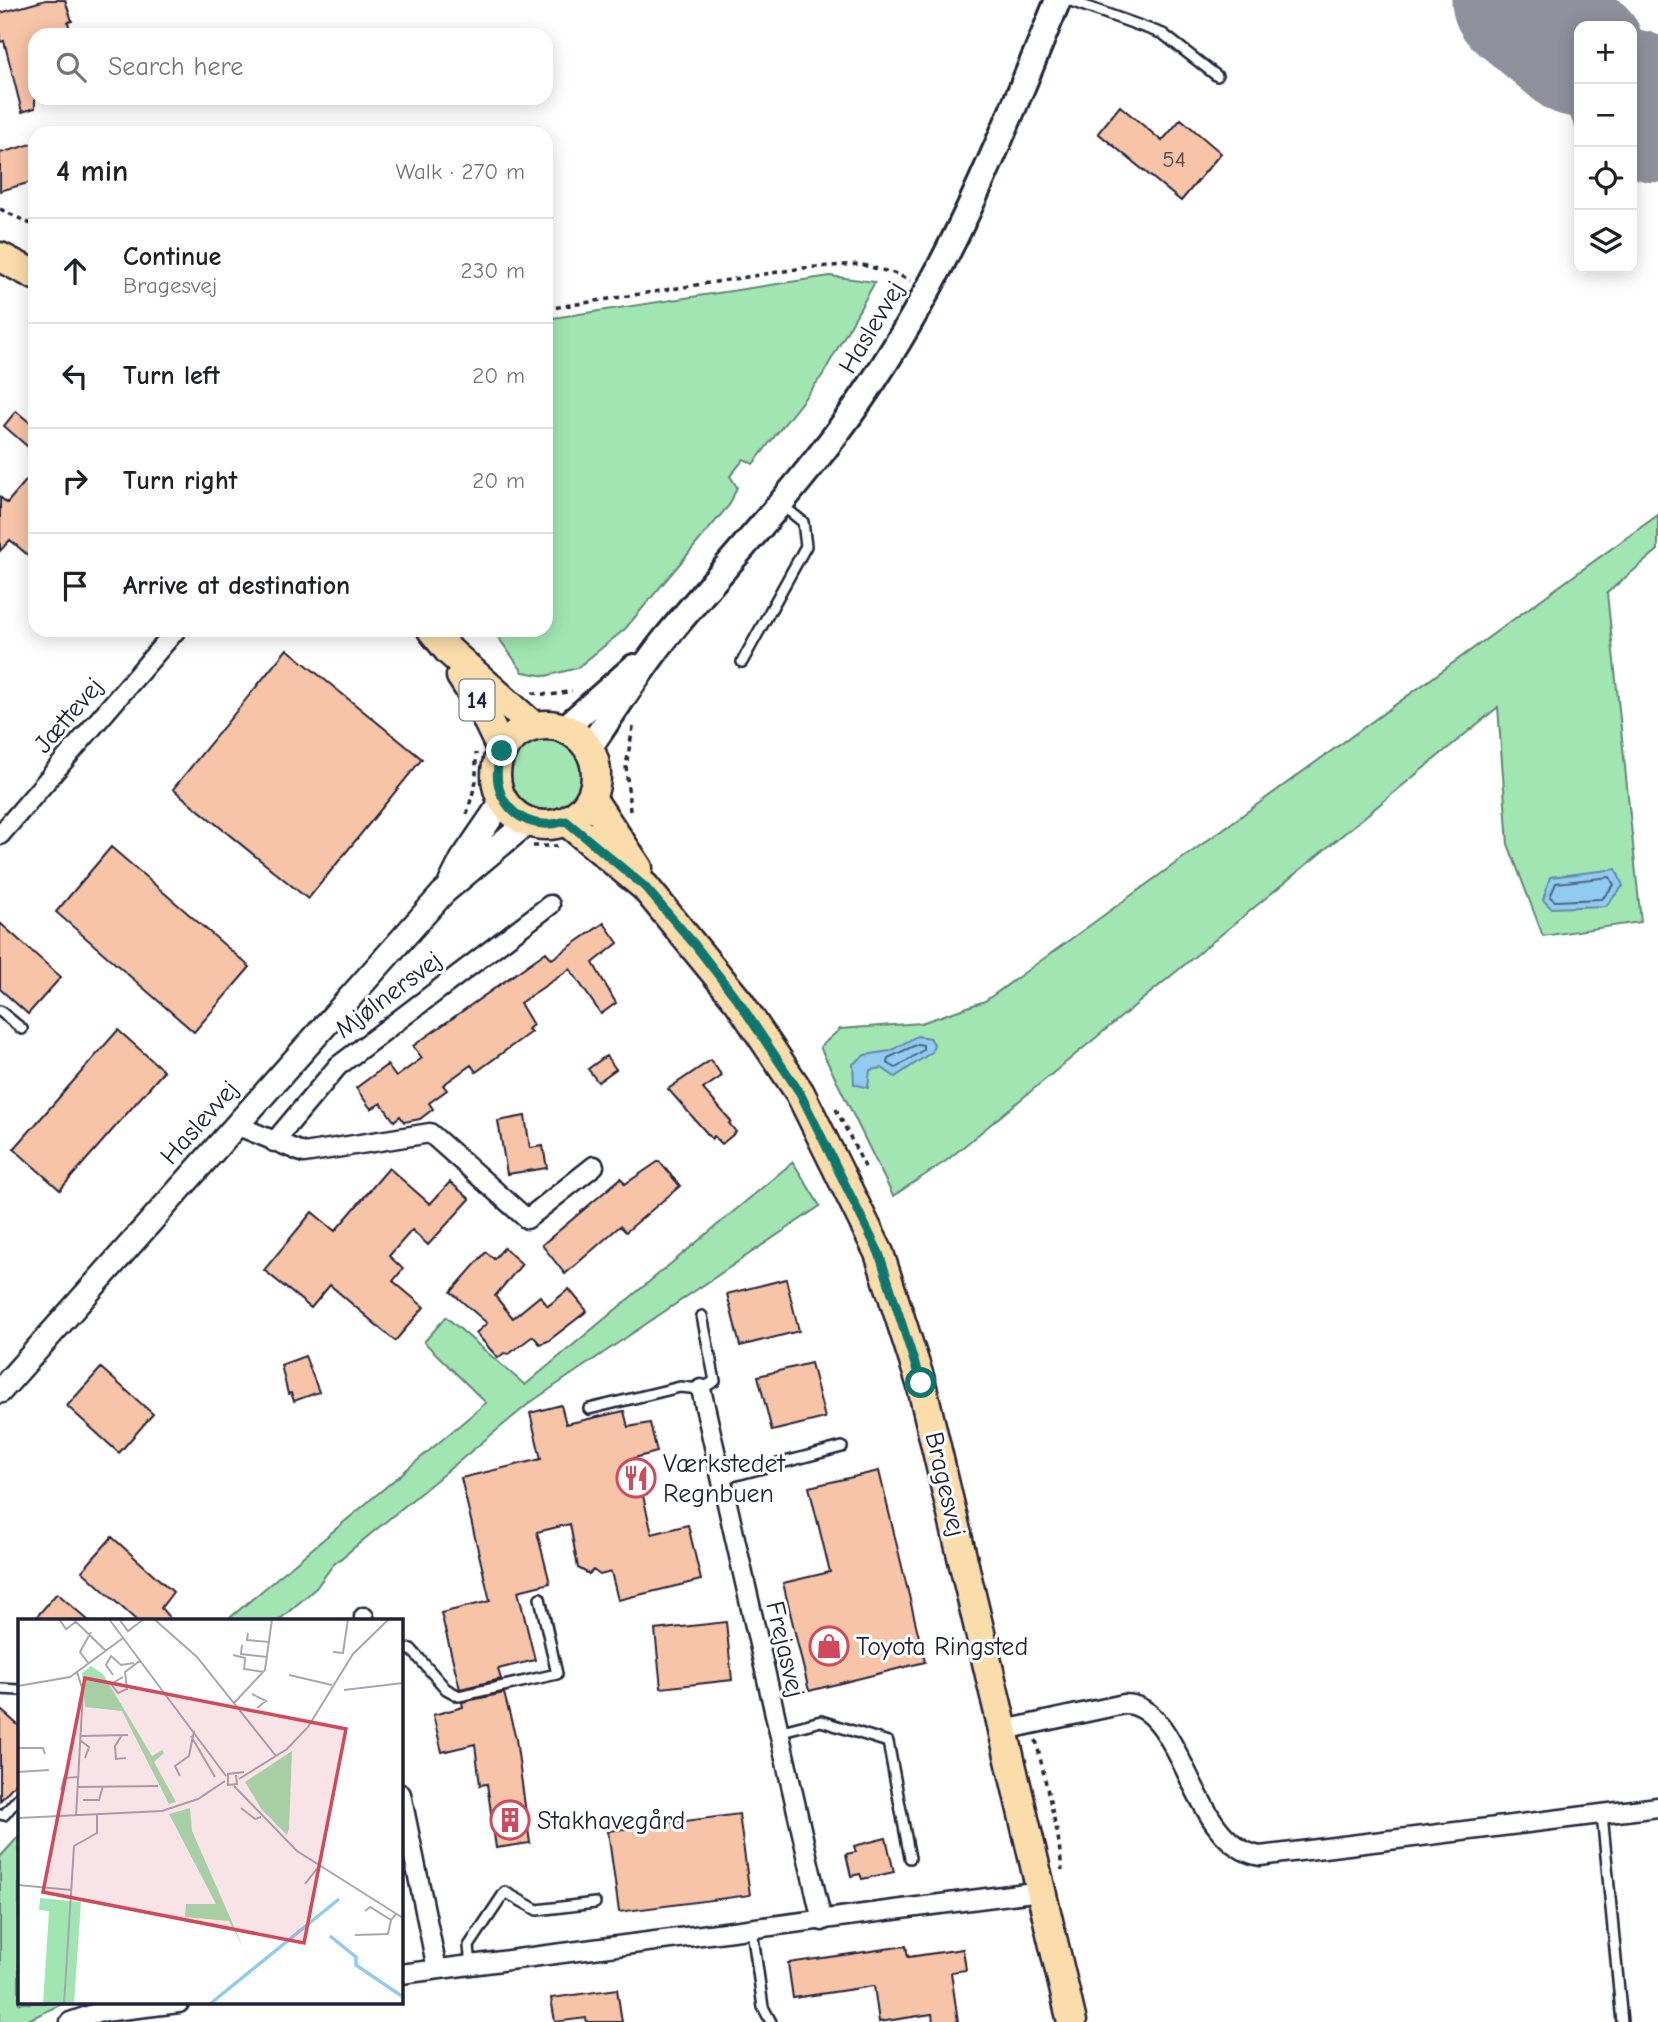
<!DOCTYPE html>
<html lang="en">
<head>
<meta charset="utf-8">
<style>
  :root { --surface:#fff; --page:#f2f2f2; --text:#202124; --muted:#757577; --line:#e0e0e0 }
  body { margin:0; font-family:"Comic Neue",sans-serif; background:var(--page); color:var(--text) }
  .controls { position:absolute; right:21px; top:21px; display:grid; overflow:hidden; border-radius:14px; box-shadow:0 4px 18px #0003 }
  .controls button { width:63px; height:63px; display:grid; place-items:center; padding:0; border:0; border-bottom:2px solid var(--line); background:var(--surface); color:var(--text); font:35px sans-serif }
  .stop { position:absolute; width:21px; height:21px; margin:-16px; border:5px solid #0f766e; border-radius:50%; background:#fff }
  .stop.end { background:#0f766e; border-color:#fff; box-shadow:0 2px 7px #0008 }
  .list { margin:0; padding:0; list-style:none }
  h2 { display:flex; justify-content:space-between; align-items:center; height:91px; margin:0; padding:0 28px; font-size:30px }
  h2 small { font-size:23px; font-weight:400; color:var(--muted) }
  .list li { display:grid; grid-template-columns:46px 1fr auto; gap:21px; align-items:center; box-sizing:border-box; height:105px; padding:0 28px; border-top:2px solid var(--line) }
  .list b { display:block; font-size:26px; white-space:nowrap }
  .list p { margin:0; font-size:23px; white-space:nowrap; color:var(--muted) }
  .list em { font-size:23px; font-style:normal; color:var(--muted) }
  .icon { flex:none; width:38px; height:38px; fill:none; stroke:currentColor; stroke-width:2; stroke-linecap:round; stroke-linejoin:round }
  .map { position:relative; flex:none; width:1658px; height:2022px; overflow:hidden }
  .search { position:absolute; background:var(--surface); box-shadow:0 4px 18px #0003; left:28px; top:28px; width:525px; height:77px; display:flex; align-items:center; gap:18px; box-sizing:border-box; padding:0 24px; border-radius:21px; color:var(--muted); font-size:26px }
  .panel { position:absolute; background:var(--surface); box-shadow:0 4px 18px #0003; left:28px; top:126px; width:525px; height:511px; border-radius:21px }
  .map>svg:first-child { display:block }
  .green { fill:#a1e6b2; stroke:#628476; stroke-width:2 }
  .water { fill:#91cbf0; stroke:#6587a8; stroke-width:2 }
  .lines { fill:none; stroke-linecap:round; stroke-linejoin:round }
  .shore { stroke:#4e6683; stroke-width:2 }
  .runway { stroke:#90909d; stroke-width:131 }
  .building { fill:#f7c4a7; stroke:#22223b; stroke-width:2 }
  .service-casing { stroke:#22223b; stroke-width:14 }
  .minor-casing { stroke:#22223b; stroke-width:23 }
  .tertiary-casing { stroke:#22223b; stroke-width:28 }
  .secondary-casing { stroke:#22223b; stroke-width:30 }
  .primary-casing { stroke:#22223b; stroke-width:33 }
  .path { stroke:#22223b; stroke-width:3.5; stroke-dasharray:5 5; stroke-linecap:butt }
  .service { stroke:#fff; stroke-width:9 }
  .minor { stroke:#fff; stroke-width:18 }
  .tertiary { stroke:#fff; stroke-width:23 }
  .secondary { stroke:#fff; stroke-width:24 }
  .primary { stroke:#fbddab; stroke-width:28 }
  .route { stroke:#0f766e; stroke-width:9 }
  .labels { text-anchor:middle; stroke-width:6; stroke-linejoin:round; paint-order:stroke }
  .number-label { font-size:23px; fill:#574a56 }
  .shield { fill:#fff; stroke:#646476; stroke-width:2 }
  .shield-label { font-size:24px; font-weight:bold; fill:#22223b }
  .street-label { font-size:26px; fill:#22223b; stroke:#fff }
  .poi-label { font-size:26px; fill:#22223b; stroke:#fff; text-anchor:start }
  .inset-river { fill:none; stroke:#91cbf0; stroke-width:3.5 }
  .inset-road { fill:none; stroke:#a7a7b1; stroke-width:2 }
  .view { fill:#d1495b; fill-opacity:0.15; stroke:#d1495b; stroke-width:3.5 }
  .inset-edge { fill:none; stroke:#22223b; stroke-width:3.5 }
</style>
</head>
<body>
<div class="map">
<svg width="1658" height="2022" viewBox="0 0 1658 2022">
  <rect width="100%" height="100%" fill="#fff"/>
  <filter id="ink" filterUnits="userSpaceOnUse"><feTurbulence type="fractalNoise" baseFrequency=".0143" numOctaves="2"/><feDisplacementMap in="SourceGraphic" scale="14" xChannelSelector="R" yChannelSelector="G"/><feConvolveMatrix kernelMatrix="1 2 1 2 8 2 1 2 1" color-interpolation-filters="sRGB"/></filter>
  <g filter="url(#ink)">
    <path class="green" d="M 830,276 L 875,282 L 822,376 L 753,464 L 744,459 L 730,476 L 737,487 L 730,504 L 625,629 L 577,668 L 546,676 L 523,672 L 493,630 L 546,630 L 546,319 Z
      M 1658,515 L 1658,550 L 1607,593 L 1641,922 L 1543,936 L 1508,844 L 1498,707 L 946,1161 L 893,1196 L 820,1047 L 840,1029 L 921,1023 L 985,1001 Z
      M511 774a36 36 0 1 1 72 0a36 36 0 1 1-72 0Z
      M 793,1162 L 820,1206 L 531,1402 L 333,1565 L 316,1588 L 278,1621 L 226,1621 L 486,1403 L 424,1342 L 446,1317 L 525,1385 Z
      M 19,1836 L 19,2003 L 64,2003 L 24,2022 L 0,2022 L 0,1857 Z"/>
    <path class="water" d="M 1616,869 L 1623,886 L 1606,906 L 1551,908 L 1543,900 L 1550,877 Z
      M 917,1036 L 930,1038 L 934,1044 L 932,1052 L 895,1077 L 882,1068 L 870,1070 L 868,1088 L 854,1084 L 853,1064 L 865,1055 L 890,1051 Z"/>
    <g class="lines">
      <path class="shore" d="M 1610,877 L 1614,885 L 1602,899 L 1555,901 L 1550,897 L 1556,883 Z
        M 918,1044 L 923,1045 L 923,1050 L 896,1068 L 887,1063 L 888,1058 Z"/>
      <path class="runway" d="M 1517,0 L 1579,52
        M 1632,95 L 1658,117"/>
    </g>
    <path class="building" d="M 46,0 L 65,0 L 72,21 L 68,22 L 71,35 L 35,35 L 35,108 L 22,112 L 4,41 L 0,42 L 0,13 Z
      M 1120,106 L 1162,141 L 1181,119 L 1221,153 L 1181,201 L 1098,133 Z
      M 35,143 L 35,181 L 0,191 L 0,153 Z
      M 16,411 L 35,427 L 35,453 L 4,426 Z
      M 35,470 L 35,561 L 10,540 L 0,551 L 0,497 L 7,503 Z
      M 287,649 L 422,759 L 308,899 L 173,789 Z
      M 111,847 L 250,967 L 194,1032 L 56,912 Z
      M 0,923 L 61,977 L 28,1014 L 0,989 Z
      M 604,923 L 618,943 L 593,963 L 616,1003 L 601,1014 L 570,969 L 520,1003 L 533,1025 L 528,1029 L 531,1032 L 476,1072 L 471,1065 L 443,1085 L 447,1090 L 429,1103 L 433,1109 L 420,1119 L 404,1122 L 400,1116 L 394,1121 L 381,1103 L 371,1109 L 356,1088 L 387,1065 L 396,1077 L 422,1058 L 413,1046 L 546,952 L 552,959 Z
      M 118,1030 L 164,1071 L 60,1190 L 14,1149 Z
      M 606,1056 L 616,1069 L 598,1082 L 588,1069 Z
      M 711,1060 L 722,1076 L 703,1089 L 731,1121 L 729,1123 L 736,1132 L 722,1144 L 714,1136 L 712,1139 L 668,1089 Z
      M 525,1116 L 530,1148 L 543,1146 L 547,1168 L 507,1174 L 498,1121 Z
      M 659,1161 L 680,1186 L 626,1232 L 620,1226 L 565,1274 L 542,1245 L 621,1178 L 625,1184 Z
      M 389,1168 L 430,1204 L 450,1182 L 470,1199 L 428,1245 L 412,1230 L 389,1256 L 403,1269 L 393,1281 L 424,1307 L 395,1341 L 330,1285 L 311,1308 L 264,1270 L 312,1212 L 335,1231 Z
      M 504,1248 L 522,1264 L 495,1296 L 513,1318 L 540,1296 L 548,1306 L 569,1289 L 587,1311 L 548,1341 L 540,1344 L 533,1336 L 509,1354 L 504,1353 L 498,1358 L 476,1333 L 487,1323 L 451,1292 L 486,1252 L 494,1259 Z
      M 786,1279 L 799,1331 L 740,1346 L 727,1294 Z
      M 305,1356 L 319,1392 L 294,1401 L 291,1393 L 288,1394 L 281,1365 Z
      M 811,1363 L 825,1418 L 772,1431 L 758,1376 Z
      M 101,1368 L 153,1414 L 119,1453 L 67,1406 Z
      M 561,1405 L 566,1424 L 624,1411 L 628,1427 L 650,1423 L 657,1452 L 634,1458 L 652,1534 L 688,1525 L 701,1580 L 618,1600 L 611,1572 L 600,1575 L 593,1570 L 589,1574 L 578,1568 L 570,1524 L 537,1532 L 550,1583 L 518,1591 L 535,1660 L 498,1669 L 501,1679 L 460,1689 L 441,1613 L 490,1601 L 461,1478 L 541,1459 L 530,1413 Z
      M 879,1471 L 925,1662 L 809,1691 L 783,1583 L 830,1572 L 809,1487 Z
      M 112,1537 L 173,1592 L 161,1608 L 172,1621 L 137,1621 L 82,1571 Z
      M 57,1593 L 89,1621 L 33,1621 Z
      M 726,1622 L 732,1680 L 661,1688 L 655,1630 Z
      M 504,1693 L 516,1739 L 530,1843 L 496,1848 L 487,1784 L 480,1785 L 475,1744 L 442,1752 L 433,1715 L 463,1707 L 462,1702 Z
      M 0,1709 L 19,1726 L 19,1779 L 0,1801 Z
      M 739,1814 L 750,1895 L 619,1912 L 608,1831 Z
      M 886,1838 L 894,1872 L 862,1879 L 860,1874 L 851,1876 L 846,1854 L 856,1852 L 854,1846 Z
      M 906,1946 L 908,1957 L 963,1949 L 966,1970 L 951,1972 L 958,2022 L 933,2022 L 932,2014 L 879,2022 L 874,1986 L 793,1998 L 788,1963 Z
      M 617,1989 L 622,2022 L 587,2022 L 586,2018 L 555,2022 L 551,1998 Z"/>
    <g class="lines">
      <g class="service-casing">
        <path id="service" d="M 1068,0 L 1163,34 L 1217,76
          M 742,662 L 806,546 L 803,522 L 783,506
          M 0,1011 L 22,1029
          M 589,1409 L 680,1387 L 701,1389 L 715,1381 L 702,1316
          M 721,1479 L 842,1447
          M 401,1651 L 411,1649 L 446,1689 L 459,1696 L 557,1674 L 540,1598
          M 0,1689 L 19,1690
          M 778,1732 L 821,1721 L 888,1742 L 910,1858
          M 0,1814 L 4,1815 L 19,1797
          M 1602,1814 L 1622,2022
          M 752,1930 L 763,2007 L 771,2022
          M 471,1965 L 469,1946 L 505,1892 L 537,1910 L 595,1903"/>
      </g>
      <g class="minor-casing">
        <path id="minor" d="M 0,835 L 176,630
          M 236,1125 L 304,1153 L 430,1133 L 527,1219 L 594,1166
          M 274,1142 L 338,1066 L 550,905
          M 701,1389 L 822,1921
          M 364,1617 L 365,1621
          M 1004,1730 L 1124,1704 C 1185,1704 1189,1844 1260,1856 L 1658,1807
          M 401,1794 L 437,1969
          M 401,1974 L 1041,1891
          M 70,2022 L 96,2013 L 179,2003"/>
      </g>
      <g class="tertiary-casing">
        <path id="tertiary" d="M 451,882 L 462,860 L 503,800
          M 0,1391 L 443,893 L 528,822"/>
      </g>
      <g class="secondary-casing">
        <path id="secondary" d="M 565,728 L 634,667
          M 589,748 C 614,712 638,673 665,639 C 731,558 803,484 862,398 C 947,275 1002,137 1058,0"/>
      </g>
      <g class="primary-casing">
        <path id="primary" d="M 0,257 L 35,275
          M 432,630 L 449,651 L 533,726
          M 461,676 L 481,707 L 502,751
          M496 775a50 50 0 1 1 100 0a50 50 0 1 1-100 0Z
          M 591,798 L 638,868
          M 566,821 L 645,887 L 739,1002 L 800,1093 L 879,1253 L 921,1383 L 1072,2022"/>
      </g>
      <path class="path" d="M 0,209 L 35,226
        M 546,309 L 803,268 L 859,264 L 897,274 L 910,281
        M 532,693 L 551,695 L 572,691
        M 630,811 L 626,766 L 634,722
        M 467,814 L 476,781 L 476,753
        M 533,846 L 557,846
        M 836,1109 L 867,1171
        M 1036,1740 L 1058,1836 L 1062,1870"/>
      <use href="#service" class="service"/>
      <use href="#minor" class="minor"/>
      <use href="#tertiary" class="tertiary"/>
      <use href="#secondary" class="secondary"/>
      <use href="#primary" class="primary"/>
    </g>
  </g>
  <g class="lines" filter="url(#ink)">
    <path class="route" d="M 502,751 C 484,795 520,836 566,821 L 645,887 L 695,945 L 739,1002 L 800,1093 L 879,1253 L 921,1383"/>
  </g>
  <defs>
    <g id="restaurant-ring" transform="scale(2.0125)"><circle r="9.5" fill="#fff" stroke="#d1495b" stroke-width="1.5"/><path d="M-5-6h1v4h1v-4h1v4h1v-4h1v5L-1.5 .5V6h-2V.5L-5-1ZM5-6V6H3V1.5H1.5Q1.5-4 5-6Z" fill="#d1495b"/></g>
    <g id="shop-ring" transform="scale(2.0125)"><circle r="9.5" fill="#fff" stroke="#d1495b" stroke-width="1.5"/><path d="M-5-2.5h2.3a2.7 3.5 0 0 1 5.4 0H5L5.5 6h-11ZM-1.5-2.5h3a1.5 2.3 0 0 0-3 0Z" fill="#d1495b"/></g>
    <g id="building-ring" transform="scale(2.0125)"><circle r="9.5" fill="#fff" stroke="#d1495b" stroke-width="1.5"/><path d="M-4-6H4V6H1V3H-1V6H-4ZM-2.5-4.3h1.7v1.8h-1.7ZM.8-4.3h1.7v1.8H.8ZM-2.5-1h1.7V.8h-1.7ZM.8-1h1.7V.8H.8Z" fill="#d1495b"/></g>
  </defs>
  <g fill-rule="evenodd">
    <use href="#restaurant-ring" x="636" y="1478"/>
    <use href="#shop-ring" x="829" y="1646"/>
    <use href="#building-ring" x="510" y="1820"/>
  </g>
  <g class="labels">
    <g class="number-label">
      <text x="1174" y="167">54</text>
    </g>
    <rect class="shield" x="459.5" y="679.5" width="35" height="41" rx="5"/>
    <g class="shield-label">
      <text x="477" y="708">14</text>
    </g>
    <g class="street-label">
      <text transform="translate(871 327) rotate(-59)" y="9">Haslevvej</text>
      <text transform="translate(68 715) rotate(-49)" y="9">Jættevej</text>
      <text transform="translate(388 994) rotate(-37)" y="9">Mjølnersvej</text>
      <text transform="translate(199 1122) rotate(-48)" y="9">Haslevvej</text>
      <text transform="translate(946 1484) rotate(77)" y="9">Bragesvej</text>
      <text transform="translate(786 1649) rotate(77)" y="9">Frejasvej</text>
    </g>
    <g class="poi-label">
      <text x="663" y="1472">Værkstedet<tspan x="663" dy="30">Regnbuen</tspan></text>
      <text x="856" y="1655">Toyota Ringsted</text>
      <text x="537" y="1829">Stakhavegård</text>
    </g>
  </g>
  <g transform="translate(18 1619)">
    <rect width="385" height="385" fill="#fff"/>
    <path d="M 73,47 L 85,55 L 134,137 L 144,131 L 146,134 L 136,143 L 158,183 L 151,185 L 104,92 L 67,88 L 64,54 ZM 274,132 L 271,210 L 269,216 L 244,191 L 227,163 ZM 172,189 L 174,212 L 225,328 L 211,302 L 167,298 L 168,285 L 198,285 L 151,195 ZM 22,279 L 63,283 L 56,385 L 25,385 L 31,292 L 21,291 Z" fill="#a1e6b2"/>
    <path class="inset-river" d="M 312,317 L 338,338 L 338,346 L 385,378M 192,385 L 321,280"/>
    <path class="inset-road" d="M 41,0 L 48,10 L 59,2M 55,0 L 88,32M 91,0 L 208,157M 101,0 L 110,12 L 126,0M 136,0 L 179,38 L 258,137M 230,14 L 229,21 L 251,23M 224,26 L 223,35 L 249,38M 315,33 L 325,34 L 330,0M 215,36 L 227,39 L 226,50 L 246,53M 71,45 L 62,33 L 73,13M 95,56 L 88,46 L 93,37 L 103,46 L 116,44M 271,56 L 314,66M 105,58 L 93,65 L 100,74 L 109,70 L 107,53 L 123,41M 0,67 L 52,58 L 105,19M 326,71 L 385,64M 234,75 L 248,82 L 239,89M 216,84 L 247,51 L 254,0M 104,116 L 97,127 L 98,140 L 108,139M 63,117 L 110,116M 173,117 L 197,158M 62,121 L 71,128 L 67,139M 0,129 L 25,129 L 27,135M 0,153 L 31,151M 218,156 L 219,165 L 210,166 L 210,155 L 226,153M 162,157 L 157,147 L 171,137 L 176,112M 221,160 L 269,130 L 290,108 L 335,35 L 371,0M 216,167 L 279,232 L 385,299M 59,168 L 140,167M 43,171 L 46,159 L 60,158M 65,181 L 81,181 L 85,167M 223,189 L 237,200 L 243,198M 58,197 L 65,72 L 59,53M 0,199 L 144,192 L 180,180 L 207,162M 287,265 L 301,247M 0,266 L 53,271M 347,292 L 352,288 L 373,301 L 378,295M 337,316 L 370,315 L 373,301M 46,385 L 56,227 L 79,214 L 79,196"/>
    <path class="view" d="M 67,59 L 328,110 L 286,324 L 25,273 Z"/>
    <rect width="385" height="385" class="inset-edge"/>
  </g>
</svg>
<div class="controls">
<button>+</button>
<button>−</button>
<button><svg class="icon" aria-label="locate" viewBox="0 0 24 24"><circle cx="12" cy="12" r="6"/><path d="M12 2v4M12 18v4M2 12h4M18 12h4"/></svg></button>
<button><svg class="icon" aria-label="layers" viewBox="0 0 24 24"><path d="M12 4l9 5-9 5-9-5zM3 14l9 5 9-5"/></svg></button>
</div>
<div class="stop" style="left:921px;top:1383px"></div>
<div class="stop end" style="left:502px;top:751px"></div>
<div class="search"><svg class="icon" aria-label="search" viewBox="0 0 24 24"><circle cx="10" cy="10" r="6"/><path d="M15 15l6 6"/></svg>Search here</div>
<section class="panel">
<h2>4 min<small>Walk · 270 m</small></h2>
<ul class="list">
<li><svg class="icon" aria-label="ahead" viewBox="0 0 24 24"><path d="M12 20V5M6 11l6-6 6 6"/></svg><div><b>Continue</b><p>Bragesvej</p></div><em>230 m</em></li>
<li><svg class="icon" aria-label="left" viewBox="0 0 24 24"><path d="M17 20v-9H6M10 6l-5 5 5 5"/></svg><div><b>Turn left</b></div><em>20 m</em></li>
<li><svg class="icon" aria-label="right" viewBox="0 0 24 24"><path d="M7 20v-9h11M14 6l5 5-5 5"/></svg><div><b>Turn right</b></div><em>20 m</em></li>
<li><svg class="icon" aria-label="arrive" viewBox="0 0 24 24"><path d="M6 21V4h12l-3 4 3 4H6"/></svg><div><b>Arrive at destination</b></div></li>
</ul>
</section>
</div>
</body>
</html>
